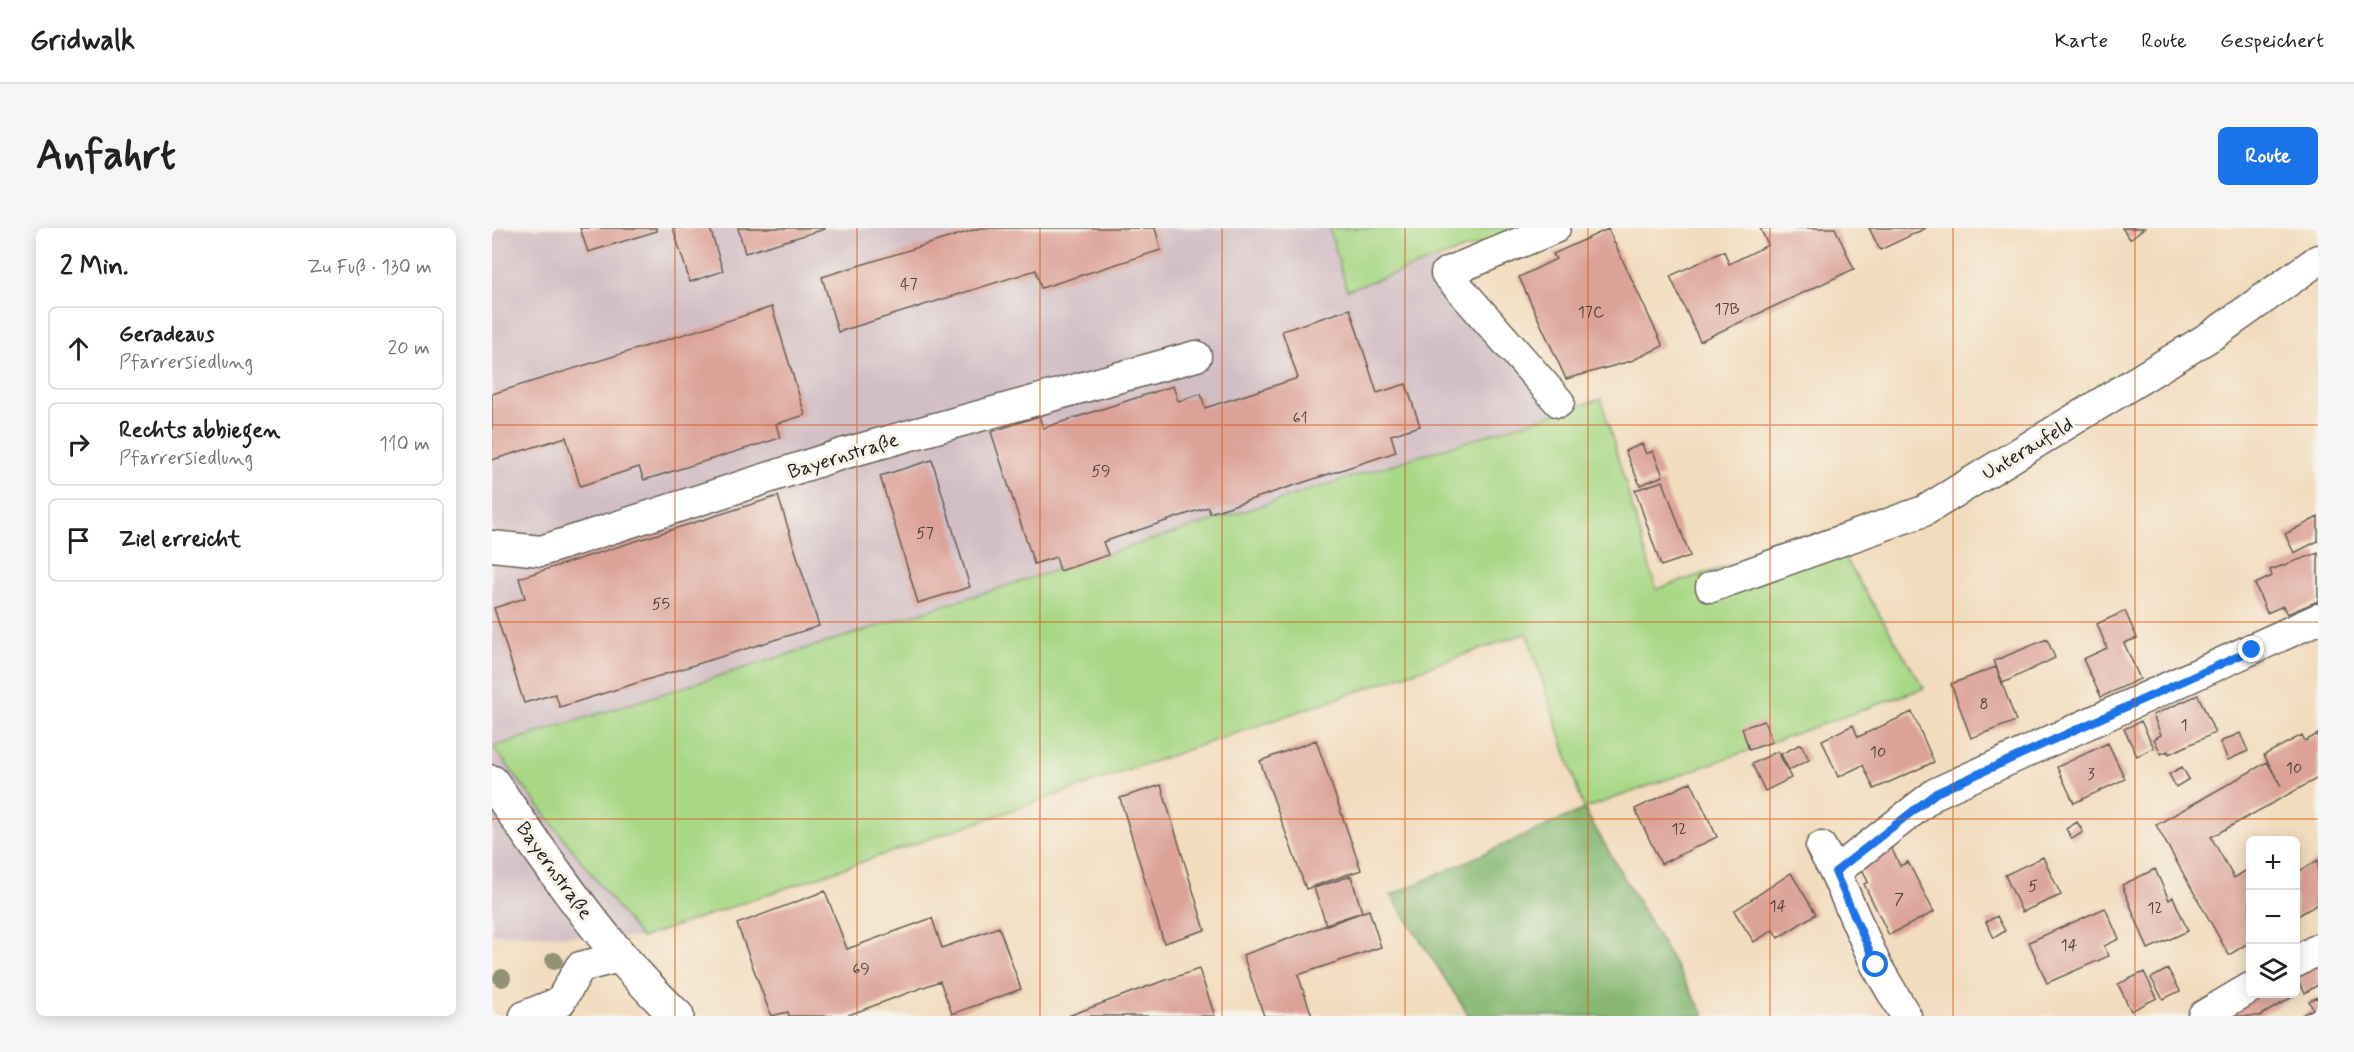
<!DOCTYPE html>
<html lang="de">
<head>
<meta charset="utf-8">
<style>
  :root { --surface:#fff; --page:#f6f6f6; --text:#202124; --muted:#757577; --line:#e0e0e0; --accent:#1a73e8 }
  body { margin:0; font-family:Mynerve,sans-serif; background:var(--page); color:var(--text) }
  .controls { position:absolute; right:18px; bottom:18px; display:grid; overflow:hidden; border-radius:9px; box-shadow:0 3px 15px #0003 }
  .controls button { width:54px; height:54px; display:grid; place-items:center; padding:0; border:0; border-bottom:2px solid var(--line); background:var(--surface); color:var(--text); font:30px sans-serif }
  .stop { position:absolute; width:18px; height:18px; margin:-14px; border:4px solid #1a73e8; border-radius:50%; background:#fff }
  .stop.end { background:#1a73e8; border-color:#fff; box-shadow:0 2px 6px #0008 }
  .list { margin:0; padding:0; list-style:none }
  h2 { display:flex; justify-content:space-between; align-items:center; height:78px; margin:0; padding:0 24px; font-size:26px }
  h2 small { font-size:20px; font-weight:400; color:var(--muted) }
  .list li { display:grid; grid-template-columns:39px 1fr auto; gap:18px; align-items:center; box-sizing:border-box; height:84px; margin:0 12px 12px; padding:0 12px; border:2px solid var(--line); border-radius:9px }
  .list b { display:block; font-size:22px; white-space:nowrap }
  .list p { margin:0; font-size:20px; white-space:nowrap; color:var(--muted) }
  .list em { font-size:20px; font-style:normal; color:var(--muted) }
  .icon { flex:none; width:33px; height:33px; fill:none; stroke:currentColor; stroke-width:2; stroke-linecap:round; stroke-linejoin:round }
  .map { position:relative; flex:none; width:1826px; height:788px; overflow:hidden; border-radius:9px }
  header { display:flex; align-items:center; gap:36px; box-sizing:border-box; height:84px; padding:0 30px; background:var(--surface); border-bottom:2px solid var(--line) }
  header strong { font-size:28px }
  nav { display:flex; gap:33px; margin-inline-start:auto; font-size:21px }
  .intro { display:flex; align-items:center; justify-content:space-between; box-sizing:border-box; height:144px; padding:0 36px }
  h1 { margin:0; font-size:42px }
  .button { padding:15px 27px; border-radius:9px; background:var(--accent); color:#fff; font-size:21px; font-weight:700 }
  main { display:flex; gap:36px; padding:0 36px }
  aside { flex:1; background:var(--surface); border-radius:9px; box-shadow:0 3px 15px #0003 }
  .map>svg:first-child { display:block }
  .industrial { fill:#d2bec5 }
  .green { fill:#a8d886; stroke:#627a51; stroke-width:1.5 }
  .forest { fill:#86b873; stroke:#516a48; stroke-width:1.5 }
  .building { fill:#dca298 }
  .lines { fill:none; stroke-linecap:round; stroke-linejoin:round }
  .minor-casing { stroke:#675f55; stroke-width:33 }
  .tertiary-casing { stroke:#675f55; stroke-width:36 }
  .minor { stroke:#fff; stroke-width:30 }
  .tertiary { stroke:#fff; stroke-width:33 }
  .tree { fill:#939176 }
  .route { stroke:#1a73e8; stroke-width:8 }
  .grid { fill:none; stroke:#d4530e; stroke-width:1.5; stroke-opacity:0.55 }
  .labels { text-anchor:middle; stroke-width:6; stroke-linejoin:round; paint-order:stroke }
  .number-label { font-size:16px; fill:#4c3e3b }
  .street-label { font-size:20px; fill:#1c1c1c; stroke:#f7f3e8 }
</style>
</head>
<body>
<header>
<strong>Gridwalk</strong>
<nav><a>Karte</a><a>Route</a><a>Gespeichert</a></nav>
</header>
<div class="intro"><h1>Anfahrt</h1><a class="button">Route</a></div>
<main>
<aside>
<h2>2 Min.<small>Zu Fuß · 130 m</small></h2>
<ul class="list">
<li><svg class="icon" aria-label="ahead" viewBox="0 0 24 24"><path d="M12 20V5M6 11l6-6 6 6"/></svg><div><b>Geradeaus</b><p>Pfarrersiedlung</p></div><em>20 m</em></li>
<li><svg class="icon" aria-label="right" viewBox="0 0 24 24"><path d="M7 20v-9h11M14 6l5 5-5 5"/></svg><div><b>Rechts abbiegen</b><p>Pfarrersiedlung</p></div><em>110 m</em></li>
<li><svg class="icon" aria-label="arrive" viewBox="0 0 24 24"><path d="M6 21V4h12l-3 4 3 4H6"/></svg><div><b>Ziel erreicht</b></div></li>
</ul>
</aside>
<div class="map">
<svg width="1826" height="788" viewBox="0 0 1826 788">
  <rect width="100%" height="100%" fill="#f7f3e8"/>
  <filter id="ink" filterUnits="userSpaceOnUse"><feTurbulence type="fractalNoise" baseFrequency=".0167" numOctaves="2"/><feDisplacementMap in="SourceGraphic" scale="12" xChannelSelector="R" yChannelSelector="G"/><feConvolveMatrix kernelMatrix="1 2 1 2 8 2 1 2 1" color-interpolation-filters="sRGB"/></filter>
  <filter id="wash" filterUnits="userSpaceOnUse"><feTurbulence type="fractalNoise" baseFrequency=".008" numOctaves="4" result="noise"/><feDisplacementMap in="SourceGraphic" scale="24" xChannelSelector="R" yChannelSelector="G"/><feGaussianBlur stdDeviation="1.35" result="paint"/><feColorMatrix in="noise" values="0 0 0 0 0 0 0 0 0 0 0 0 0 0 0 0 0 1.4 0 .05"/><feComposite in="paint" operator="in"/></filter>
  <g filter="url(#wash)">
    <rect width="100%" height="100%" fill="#f2dcbe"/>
    <path class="industrial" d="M 0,0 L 837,0 L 855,62 L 947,31 L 1080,179 L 2,519 L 149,710 L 0,706 Z"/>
    <path class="green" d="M 837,0 L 1034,0 L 855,62 Z
      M 1109,171 L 1164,361 L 1338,305 L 1432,460 L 1092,581 L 1035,405 L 149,710 L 1,519 Z"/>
    <path class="forest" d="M 1092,581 L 1213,788 L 977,788 L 899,667 Z"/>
    <g id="blocks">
      <path class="building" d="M 88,0 L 164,0 L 165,3 L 96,24 Z
        M 181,0 L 218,0 L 231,43 L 198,54 Z
        M 246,0 L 333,0 L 333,1 L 253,25 Z
        M 488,0 L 663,0 L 669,22 L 549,60 L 544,42 L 346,104 L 330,49 Z
        M 1268,0 L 1343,0 L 1362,41 L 1208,113 L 1178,48 L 1232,23 L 1237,36 L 1276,17 Z
        M 1377,0 L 1434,0 L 1388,22 Z
        M 1630,0 L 1652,0 L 1638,11 Z
        M 1116,1 L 1171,118 L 1139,133 L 1074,151 L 1027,49 L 1064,31 L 1061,26 Z
        M 280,79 L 313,187 L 284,196 L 288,210 L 152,252 L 147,239 L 88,258 L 74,209 L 0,232 L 0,166 Z
        M 858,81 L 885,165 L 914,156 L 928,198 L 899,207 L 904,224 L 718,285 L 716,279 L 611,314 L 616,327 L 568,343 L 564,329 L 542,336 L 499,204 L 547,188 L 551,200 L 681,158 L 686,173 L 709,166 L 713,180 L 806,150 L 790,103 Z
        M 1150,216 L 1154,226 L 1161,223 L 1171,248 L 1148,257 L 1133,223 Z
        M 440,232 L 478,359 L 426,375 L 388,248 Z
        M 1171,253 L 1198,328 L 1169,338 L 1143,262 Z
        M 286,268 L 327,398 L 68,479 L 63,466 L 32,475 L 2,380 L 33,370 L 27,350 Z
        M 1826,289 L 1826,313 L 1802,325 L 1793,306 Z
        M 1826,325 L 1826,373 L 1795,386 L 1791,378 L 1775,385 L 1763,356 L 1780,348 L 1778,342 Z
        M 1633,383 L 1645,410 L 1632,415 L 1648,451 L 1609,469 L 1591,431 L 1615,420 L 1605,396 Z
        M 1555,411 L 1563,430 L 1511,455 L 1502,433 Z
        M 1504,439 L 1524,493 L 1479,510 L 1459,456 Z
        M 1706,467 L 1723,505 L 1677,526 L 1676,523 L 1669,526 L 1662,511 L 1669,507 L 1661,487 Z
        M 1420,484 L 1442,534 L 1382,561 L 1371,537 L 1346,549 L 1330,512 L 1361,497 L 1366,509 Z
        M 1272,493 L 1280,514 L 1257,522 L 1250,500 Z
        M 1649,493 L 1662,520 L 1645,528 L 1632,501 Z
        M 1748,505 L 1756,523 L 1736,532 L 1728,514 Z
        M 1826,506 L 1826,550 L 1719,609 L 1742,650 L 1758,640 L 1758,714 L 1737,727 L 1664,597 L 1775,534 L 1789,558 L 1772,527 L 1810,507 L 1813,513 Z
        M 824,512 L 869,642 L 814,661 L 768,533 Z
        M 1616,515 L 1633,551 L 1582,575 L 1565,539 Z
        M 1309,516 L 1317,532 L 1297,542 L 1289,526 Z
        M 1286,523 L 1299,550 L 1273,563 L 1260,536 Z
        M 1690,539 L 1697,551 L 1684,559 L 1677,546 Z
        M 1199,554 L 1225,609 L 1169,636 L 1143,581 Z
        M 669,557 L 713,702 L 672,715 L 628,570 Z
        M 1585,594 L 1591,604 L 1580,611 L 1574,601 Z
        M 1399,619 L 1408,638 L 1416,634 L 1442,684 L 1397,707 L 1372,656 L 1376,654 L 1367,634 Z
        M 1551,629 L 1569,667 L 1530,684 L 1513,647 Z
        M 1826,632 L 1826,676 L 1804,689 L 1804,645 Z
        M 1663,641 L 1677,672 L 1681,669 L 1696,703 L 1656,721 L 1630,657 Z
        M 1299,645 L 1324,686 L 1286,710 L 1281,702 L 1262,714 L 1242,683 Z
        M 859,648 L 870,684 L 834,696 L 822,660 Z
        M 333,663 L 355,721 L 440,690 L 450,720 L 507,699 L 529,761 L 460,786 L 448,753 L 354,788 L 297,788 L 296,784 L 279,788 L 245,696 Z
        M 1613,680 L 1627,711 L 1612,718 L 1617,728 L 1555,755 L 1537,714 Z
        M 877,682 L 889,719 L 806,747 L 820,788 L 772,788 L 751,727 Z
        M 1505,688 L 1513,703 L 1502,710 L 1494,694 Z
        M 1826,734 L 1826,757 L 1813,765 L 1804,749 Z
        M 707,741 L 723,788 L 576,788 L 654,759 Z
        M 1676,741 L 1688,763 L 1671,771 L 1659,750 Z
        M 1652,744 L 1665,770 L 1639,783 L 1626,756 Z
        M 1769,766 L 1800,766 L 1802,768 L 1768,788 L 1743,788 L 1740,783 Z
        M 1826,769 L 1826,788 L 1808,788 L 1821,781 L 1817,773 Z"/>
    </g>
  </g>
  <g filter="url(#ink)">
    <use href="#blocks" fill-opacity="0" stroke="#675f55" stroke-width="1.5"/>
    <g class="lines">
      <g class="minor-casing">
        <path id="minor" d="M 1063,0 L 954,45 L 1067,174
          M 0,318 L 49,323 L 350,226 L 704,128
          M 1219,359 L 1432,283 L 1722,106 L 1826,32
          M 1329,619 L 1343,644
          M 1804,734 L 1826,721
          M 33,788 L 68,774 L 88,739 L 128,729
          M 1414,788 L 1384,737 L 1343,644 L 1444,565 L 1826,391
          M 1711,788 L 1758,760"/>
      </g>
      <g class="tertiary-casing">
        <path id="tertiary" d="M 0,554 C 57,636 112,719 185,788"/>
      </g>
      <use href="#minor" class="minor"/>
      <use href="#tertiary" class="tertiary"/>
    </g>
    <g class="tree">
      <circle cx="62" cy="733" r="9"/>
      <circle cx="10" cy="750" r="9"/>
    </g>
  </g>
  <g class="lines" filter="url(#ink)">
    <path class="route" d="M 1384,737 L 1343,644 L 1444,565 L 1760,422"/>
  </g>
  <path class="grid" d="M 183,0 L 183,788M 365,0 L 365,788M 548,0 L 548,788M 730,0 L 730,788M 913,0 L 913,788M 1096,0 L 1096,788M 1278,0 L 1278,788M 1461,0 L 1461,788M 1643,0 L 1643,788M 0,197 L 1826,197M 0,394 L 1826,394M 0,591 L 1826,591"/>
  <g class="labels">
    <g class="number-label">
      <text x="417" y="61">47</text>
      <text x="1235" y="86">17B</text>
      <text x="1099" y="89">17C</text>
      <text x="808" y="195">61</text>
      <text x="609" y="248">59</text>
      <text x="433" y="310">57</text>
      <text x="169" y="381">55</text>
      <text x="1492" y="481">8</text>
      <text x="1692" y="502">1</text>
      <text x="1386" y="529">10</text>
      <text x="1802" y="545">10</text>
      <text x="1599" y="551">3</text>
      <text x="1187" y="606">12</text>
      <text x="1541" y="663">5</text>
      <text x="1407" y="676">7</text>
      <text x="1286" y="683">14</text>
      <text x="1663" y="685">12</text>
      <text x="1577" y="722">14</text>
      <text x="369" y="746">69</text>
    </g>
    <g class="street-label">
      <text transform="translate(1535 220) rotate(-31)" y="7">Unteraufeld</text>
      <text transform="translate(351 227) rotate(-17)" y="7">Bayernstraße</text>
      <text transform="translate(63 642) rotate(54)" y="7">Bayernstraße</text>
    </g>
  </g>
</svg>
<div class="controls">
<button>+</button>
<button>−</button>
<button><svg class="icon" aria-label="layers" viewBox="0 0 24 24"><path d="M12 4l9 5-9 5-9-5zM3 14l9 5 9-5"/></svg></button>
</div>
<div class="stop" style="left:1384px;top:737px"></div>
<div class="stop end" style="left:1760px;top:422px"></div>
</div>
</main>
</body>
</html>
